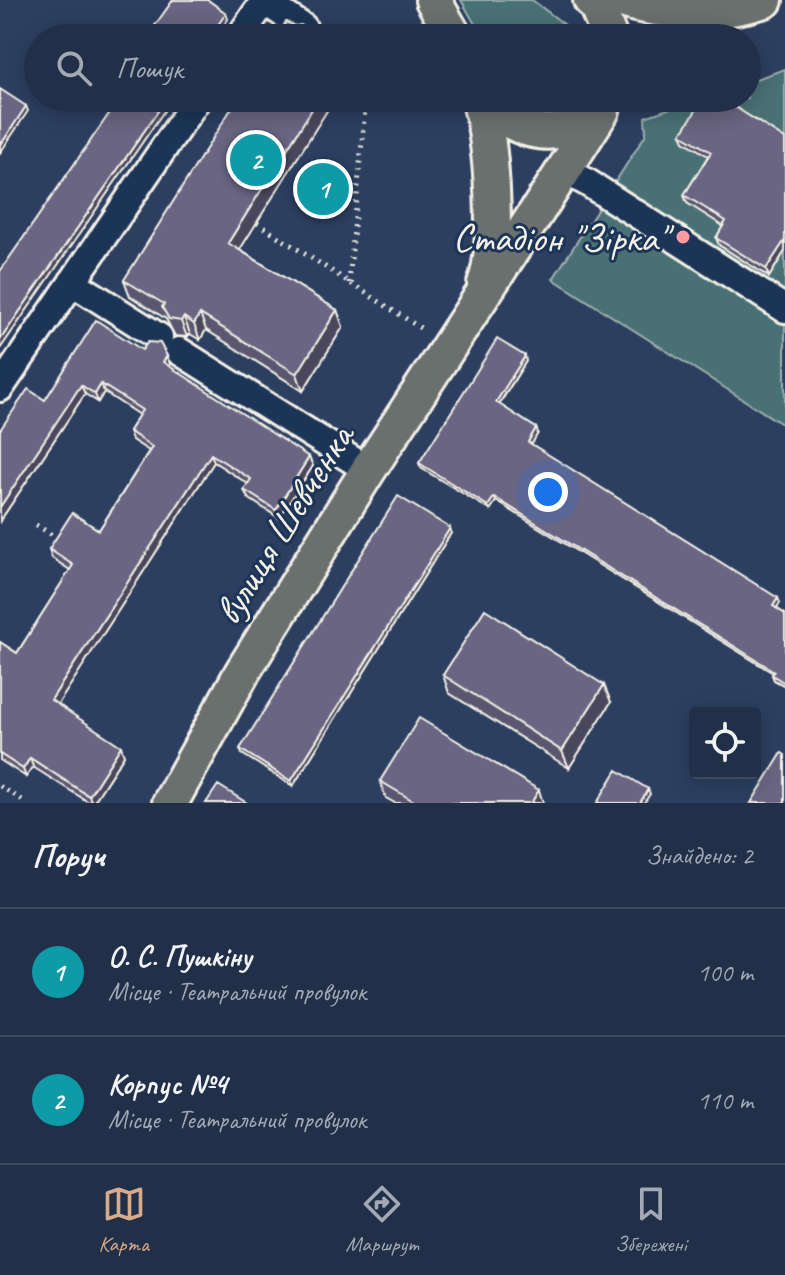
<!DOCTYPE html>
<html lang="uk">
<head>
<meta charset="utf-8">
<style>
  :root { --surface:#212f48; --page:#29374f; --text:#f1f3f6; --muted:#a2a9b4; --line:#3e4a60; --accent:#d6ab8b }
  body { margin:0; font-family:Caveat,sans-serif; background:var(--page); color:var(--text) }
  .controls { position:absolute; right:24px; bottom:24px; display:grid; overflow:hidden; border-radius:8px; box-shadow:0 4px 20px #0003 }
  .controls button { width:72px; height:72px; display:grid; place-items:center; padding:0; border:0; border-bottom:2px solid var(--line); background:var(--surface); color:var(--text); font:40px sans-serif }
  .you { position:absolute; left:548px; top:492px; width:28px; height:28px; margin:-20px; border:6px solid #fff; border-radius:50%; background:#1a73e8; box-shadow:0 0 0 12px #1a73e833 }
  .badge { display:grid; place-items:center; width:52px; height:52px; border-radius:50%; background:var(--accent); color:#fff; font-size:26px; font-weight:700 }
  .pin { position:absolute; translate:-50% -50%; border:4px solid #fff; box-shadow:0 2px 8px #0006 }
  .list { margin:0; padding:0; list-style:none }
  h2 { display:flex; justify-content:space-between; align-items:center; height:104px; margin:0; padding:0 32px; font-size:34px }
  h2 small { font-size:26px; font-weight:400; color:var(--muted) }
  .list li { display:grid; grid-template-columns:52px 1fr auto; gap:24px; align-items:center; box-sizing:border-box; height:128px; padding:0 32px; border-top:2px solid var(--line) }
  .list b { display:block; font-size:30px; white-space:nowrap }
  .list p { margin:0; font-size:26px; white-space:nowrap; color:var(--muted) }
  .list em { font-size:26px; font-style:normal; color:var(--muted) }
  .icon { flex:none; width:44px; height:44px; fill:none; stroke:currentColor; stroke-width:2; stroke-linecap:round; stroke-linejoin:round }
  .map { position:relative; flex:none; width:785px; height:803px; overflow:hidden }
  .search { position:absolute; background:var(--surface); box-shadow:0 4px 20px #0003; left:24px; right:24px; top:24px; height:88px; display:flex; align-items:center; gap:20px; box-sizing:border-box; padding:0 28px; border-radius:44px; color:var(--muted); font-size:30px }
  .sheet { height:360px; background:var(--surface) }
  nav { display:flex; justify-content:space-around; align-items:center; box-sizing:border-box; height:112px; border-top:2px solid var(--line); background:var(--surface); font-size:22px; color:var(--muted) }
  nav a { display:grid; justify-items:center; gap:4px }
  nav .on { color:var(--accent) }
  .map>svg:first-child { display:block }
  .green { fill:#4a7174; stroke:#9fb1ae; stroke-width:2 }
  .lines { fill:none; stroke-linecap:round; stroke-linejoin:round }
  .minor-casing { stroke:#f4f1e8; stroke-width:32 }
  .major-casing { stroke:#f4f1e8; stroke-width:40 }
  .path { stroke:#f4f1e8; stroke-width:5; stroke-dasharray:2 6; stroke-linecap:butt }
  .minor { stroke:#1d3557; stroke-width:26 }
  .major { stroke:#6b706d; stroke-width:34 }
  .wall { fill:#5a5770; stroke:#f4f1e8; stroke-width:2 }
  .shaded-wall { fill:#4a475b; stroke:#f4f1e8; stroke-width:2 }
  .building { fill:#696582; stroke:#f4f1e8; stroke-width:2 }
  .poi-dot { fill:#ff9aa2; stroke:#1d3557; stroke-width:3 }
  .labels { text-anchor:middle; stroke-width:6; stroke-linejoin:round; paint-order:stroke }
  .poi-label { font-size:40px; fill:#f4f1e8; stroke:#1d3557; text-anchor:end }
  .street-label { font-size:40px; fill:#f4f1e8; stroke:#1d3557 }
</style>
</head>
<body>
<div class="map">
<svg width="785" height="803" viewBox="0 0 785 803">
  <rect width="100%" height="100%" fill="#2c3f60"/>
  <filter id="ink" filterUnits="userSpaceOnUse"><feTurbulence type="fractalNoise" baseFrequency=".0125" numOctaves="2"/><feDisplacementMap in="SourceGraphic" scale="16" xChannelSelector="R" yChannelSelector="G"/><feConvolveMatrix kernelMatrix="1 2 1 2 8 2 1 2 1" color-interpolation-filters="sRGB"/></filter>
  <g filter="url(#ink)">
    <path class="green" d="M 461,0 L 532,0 L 565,25 L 571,38 L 483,38 Z
      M 785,69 L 785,426 L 553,279 L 646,134 L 645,117 L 700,98 L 747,98 L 747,82 Z"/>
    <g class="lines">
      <g class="minor-casing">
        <path id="minor" d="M 264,1 L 303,27
          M 239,38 L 265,0
          M 564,170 L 588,183 L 785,309
          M 72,282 L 159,337
          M 179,351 L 354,461 L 367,472
          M 0,388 L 198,98"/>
      </g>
      <g class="major-casing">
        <path id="major" d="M 433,0 L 455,38
          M 591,0 L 597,7 L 610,38
          M 621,0 C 667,14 718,15 765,0
          M 479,98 C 491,140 500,244 485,284
          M 484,98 C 519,138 560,143 602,110
          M 170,803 L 243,671 L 367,472 L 564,170 L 601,112 L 606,98"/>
      </g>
      <path class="path" d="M 257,223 L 425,331
        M 349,283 L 366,98
        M 36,525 L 62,541
        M 0,786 L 27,803"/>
      <use href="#minor" class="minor"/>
      <use href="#major" class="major"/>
    </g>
    <path class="wall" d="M 681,134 L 785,139 L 785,251 L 769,277 L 719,245 L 716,238 L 723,226 L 687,203 L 684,195 L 708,156 L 684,141 Z
      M 240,250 L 337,310 L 343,327 L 303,391 L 206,330 L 200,340 L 190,334 L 187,337 L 175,336 L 166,319 L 130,296 L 124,280 Z
      M 142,350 L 167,356 L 170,364 L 169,366 L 313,466 L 279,518 L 248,498 L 244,490 L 248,484 L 214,462 L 58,704 L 124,755 L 93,803 L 90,803 L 33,767 L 26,777 L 0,760 L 0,642 L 17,653 L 70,570 L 52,558 L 49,549 L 99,530 L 149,451 L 132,440 L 129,431 L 139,415 L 104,392 L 98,402 L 85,394 L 0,521 L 0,430 L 45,400 Z
      M 526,361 L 499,405 L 536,428 L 538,433 L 531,444 L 780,603 L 776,608 L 785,614 L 785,686 L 774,680 L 772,675 L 773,673 L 496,501 L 490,510 L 421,468 L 419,463 Z
      M 450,528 L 451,533 L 293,786 L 242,754 L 240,749 Z
      M 443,675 L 611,702 L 569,768 L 449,693 Z
      M 380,781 L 543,803 L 395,803 L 386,798 Z"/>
    <path class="shaded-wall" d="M 226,13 L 228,19 L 215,38 L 209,38 Z
      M 167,98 L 173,98 L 0,349 L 0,340 Z
      M 319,98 L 335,98 L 234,259 L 228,243 Z
      M 26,106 L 28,111 L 0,153 L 0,146 Z
      M 785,240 L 785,251 L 769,277 L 766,269 Z
      M 337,310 L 343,327 L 303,391 L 297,374 Z
      M 200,314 L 206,330 L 200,340 L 194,324 Z
      M 184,317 L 190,334 L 187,337 L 181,321 Z
      M 167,356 L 170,364 L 166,371 L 163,362 Z
      M 525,356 L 526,361 L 497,407 L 496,402 Z
      M 101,384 L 104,392 L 98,402 L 95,394 Z
      M 81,385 L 85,394 L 0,521 L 0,507 Z
      M 536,428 L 538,433 L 530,447 L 528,442 Z
      M 211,454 L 214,462 L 55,709 L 51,700 Z
      M 309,457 L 313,466 L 279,518 L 276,510 Z
      M 494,497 L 496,501 L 490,510 L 488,506 Z
      M 450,528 L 451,533 L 293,786 L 291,781 Z
      M 778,598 L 780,603 L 774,611 L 773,606 Z
      M 604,685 L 611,702 L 569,768 L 562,751 Z
      M 121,746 L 124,755 L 93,803 L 92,803 L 89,796 Z
      M 30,758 L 33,767 L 26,777 L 23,769 Z
      M 648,789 L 650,794 L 644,803 L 640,803 Z
      M 539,790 L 543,803 L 531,803 Z"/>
    <path class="building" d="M 173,0 L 208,0 L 226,13 L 209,38 L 146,38 Z
      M 286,22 L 295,26 L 301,25 L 322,38 L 276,38 Z
      M 0,89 L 26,106 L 0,146 Z
      M 120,98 L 167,98 L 0,340 L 0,270 L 1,270 Z
      M 238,98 L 319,98 L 228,243 L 337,310 L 297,374 L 200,314 L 194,324 L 184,317 L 181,321 L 169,319 L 162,307 L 164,304 L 124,280 Z
      M 704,98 L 721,98 L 785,139 L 785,240 L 766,269 L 716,238 L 726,221 L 684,195 L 711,152 L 681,134 Z
      M 96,320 L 142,350 L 148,342 L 160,343 L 167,356 L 163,362 L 309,457 L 276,510 L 244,490 L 251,479 L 211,454 L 51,700 L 121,746 L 89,796 L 30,758 L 23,769 L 0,754 L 0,642 L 17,653 L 73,565 L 49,549 L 72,513 L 99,530 L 152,447 L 129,431 L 142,410 L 101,384 L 95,394 L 81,385 L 0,507 L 0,430 L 28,389 L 45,400 Z
      M 497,339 L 525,356 L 496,402 L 536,428 L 528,442 L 778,598 L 773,606 L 785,614 L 785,683 L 772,675 L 774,671 L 494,497 L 488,506 L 419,463 Z
      M 398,496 L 450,528 L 291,781 L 240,749 Z
      M 485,609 L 604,685 L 562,751 L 443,675 Z
      M 419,718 L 539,790 L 531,803 L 417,803 L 380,781 Z
      M 782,753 L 785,755 L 785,803 L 751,803 Z
      M 617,770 L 648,789 L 640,803 L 597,803 Z
      M 218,785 L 247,803 L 206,803 Z"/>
  </g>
  <circle class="poi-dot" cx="683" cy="237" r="8"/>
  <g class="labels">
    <g class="poi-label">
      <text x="667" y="251">Стадіон "Зірка"</text>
    </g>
    <g class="street-label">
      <text transform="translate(283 524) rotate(-58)" y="14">вулиця Шевченка</text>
    </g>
  </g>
</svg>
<div class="controls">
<button><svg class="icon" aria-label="locate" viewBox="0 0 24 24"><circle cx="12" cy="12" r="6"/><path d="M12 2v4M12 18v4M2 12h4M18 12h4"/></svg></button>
</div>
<div class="you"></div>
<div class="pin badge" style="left:323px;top:189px;background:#0f9aa8">1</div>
<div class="pin badge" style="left:256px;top:160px;background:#0f9aa8">2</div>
<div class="search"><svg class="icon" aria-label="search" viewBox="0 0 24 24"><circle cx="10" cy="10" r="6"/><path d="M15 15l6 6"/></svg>Пошук</div>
</div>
<section class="sheet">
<h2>Поруч<small>Знайдено: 2</small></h2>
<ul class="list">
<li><span class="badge" style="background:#0f9aa8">1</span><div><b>О. С. Пушкіну</b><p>Місце · Театральний провулок</p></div><em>100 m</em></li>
<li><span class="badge" style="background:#0f9aa8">2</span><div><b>Корпус №4</b><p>Місце · Театральний провулок</p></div><em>110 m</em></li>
</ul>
</section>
<nav>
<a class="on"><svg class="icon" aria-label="map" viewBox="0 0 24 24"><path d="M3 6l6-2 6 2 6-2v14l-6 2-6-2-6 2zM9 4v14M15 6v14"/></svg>Карта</a>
<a><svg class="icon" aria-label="directions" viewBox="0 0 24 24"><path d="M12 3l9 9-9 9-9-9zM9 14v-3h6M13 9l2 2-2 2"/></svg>Маршрут</a>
<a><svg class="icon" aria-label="saved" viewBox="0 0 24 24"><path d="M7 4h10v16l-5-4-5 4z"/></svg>Збережені</a>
</nav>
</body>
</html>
